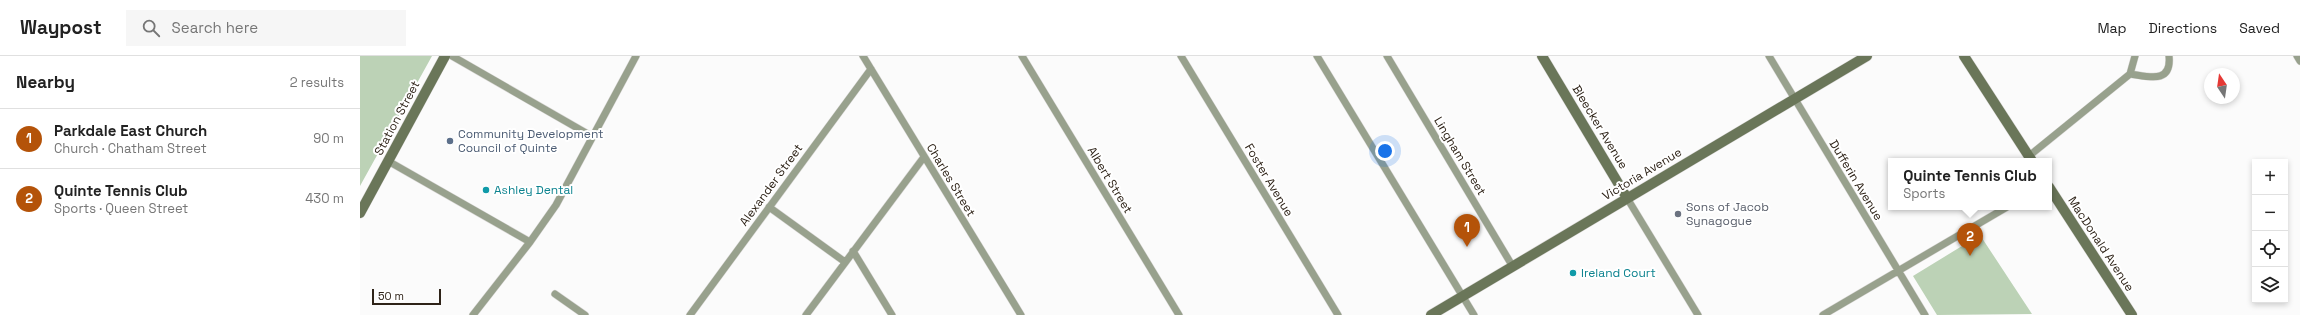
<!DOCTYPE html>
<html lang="en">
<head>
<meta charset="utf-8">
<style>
  :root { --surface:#fff; --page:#f6f6f6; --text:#222; --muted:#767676; --line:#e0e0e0; --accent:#b45309 }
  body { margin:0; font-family:"Space Grotesk",sans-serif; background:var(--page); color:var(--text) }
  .controls { position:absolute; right:12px; bottom:12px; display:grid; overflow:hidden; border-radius:0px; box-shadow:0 2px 6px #0003 }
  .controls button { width:36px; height:36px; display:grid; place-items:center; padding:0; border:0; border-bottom:1px solid var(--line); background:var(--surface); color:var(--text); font:20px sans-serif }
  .compass { position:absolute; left:1844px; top:12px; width:36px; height:36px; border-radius:50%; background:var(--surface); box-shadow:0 2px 6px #0003; rotate:347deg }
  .scale { position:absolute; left:12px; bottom:10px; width:69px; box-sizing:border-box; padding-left:4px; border:2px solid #2e2318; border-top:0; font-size:11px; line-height:14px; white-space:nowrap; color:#2e2318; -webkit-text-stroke:3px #fff; paint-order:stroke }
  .you { position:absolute; left:1025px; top:95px; width:14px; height:14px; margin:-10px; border:3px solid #fff; border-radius:50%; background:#1a73e8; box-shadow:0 0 0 6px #1a73e833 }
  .badge { display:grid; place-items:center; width:26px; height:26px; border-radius:50%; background:var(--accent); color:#fff; font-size:13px; font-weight:700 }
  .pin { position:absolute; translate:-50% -33px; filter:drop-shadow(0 1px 2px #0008) }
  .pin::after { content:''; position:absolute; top:21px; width:14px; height:12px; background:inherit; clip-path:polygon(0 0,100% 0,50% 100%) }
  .popup { position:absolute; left:1528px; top:102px; width:164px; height:52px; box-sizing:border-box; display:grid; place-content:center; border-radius:0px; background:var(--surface); filter:drop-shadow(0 1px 3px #0005); font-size:13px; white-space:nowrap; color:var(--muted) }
  .popup b { font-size:15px; color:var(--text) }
  .popup::after { content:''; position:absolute; left:50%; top:100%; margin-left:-8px; border:8px solid transparent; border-top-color:var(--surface) }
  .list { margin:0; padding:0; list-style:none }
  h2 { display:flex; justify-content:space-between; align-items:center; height:52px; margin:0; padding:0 16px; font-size:17px }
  h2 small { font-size:13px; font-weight:400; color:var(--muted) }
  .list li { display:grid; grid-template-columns:26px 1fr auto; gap:12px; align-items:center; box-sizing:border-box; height:60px; padding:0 16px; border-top:1px solid var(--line) }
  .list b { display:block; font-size:15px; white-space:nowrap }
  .list p { margin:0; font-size:13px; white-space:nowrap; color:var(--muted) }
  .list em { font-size:13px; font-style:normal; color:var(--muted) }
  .icon { flex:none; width:22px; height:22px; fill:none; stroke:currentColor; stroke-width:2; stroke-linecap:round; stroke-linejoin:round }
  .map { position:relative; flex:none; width:1940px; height:259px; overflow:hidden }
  header { display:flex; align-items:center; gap:24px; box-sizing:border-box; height:56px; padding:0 20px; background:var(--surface); border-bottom:1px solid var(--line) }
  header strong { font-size:19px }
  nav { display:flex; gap:22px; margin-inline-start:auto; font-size:14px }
  .search { width:280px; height:36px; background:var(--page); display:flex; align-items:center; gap:10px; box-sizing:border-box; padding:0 14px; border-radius:0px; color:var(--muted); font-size:15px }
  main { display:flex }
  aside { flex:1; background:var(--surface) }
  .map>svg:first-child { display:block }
  .green { fill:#bcd2b6 }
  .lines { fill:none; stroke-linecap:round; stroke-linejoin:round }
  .street-casing { stroke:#dad8d7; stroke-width:8 }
  .secondary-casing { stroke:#dad8d7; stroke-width:11 }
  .street { stroke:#98a18d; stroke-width:7 }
  .secondary { stroke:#6a7659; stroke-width:10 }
  .service-dot { fill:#5c6f8a; stroke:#fff; stroke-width:1.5 }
  .culture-dot { fill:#0f9aa8; stroke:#fff; stroke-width:1.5 }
  .worship-dot { fill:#6b7280; stroke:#fff; stroke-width:1.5 }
  .labels { text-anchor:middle; stroke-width:4; stroke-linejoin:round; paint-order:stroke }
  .street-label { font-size:12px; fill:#2e2318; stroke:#fff }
  .service-label { font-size:12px; fill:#4e5e75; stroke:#fff; text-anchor:start }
  .culture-label { font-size:12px; fill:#0d838f; stroke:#fff; text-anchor:start }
  .worship-label { font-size:12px; fill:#5b616d; stroke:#fff; text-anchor:start }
</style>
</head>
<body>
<header>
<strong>Waypost</strong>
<div class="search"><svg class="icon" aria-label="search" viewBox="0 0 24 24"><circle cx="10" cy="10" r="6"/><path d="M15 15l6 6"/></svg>Search here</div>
<nav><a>Map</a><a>Directions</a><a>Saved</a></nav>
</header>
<main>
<aside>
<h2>Nearby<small>2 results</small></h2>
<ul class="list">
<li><span class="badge">1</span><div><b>Parkdale East Church</b><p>Church · Chatham Street</p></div><em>90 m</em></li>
<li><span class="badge">2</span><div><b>Quinte Tennis Club</b><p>Sports · Queen Street</p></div><em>430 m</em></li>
</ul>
</aside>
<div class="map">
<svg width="1940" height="259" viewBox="0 0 1940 259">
  <rect width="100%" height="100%" fill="#fbfbfb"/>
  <path class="green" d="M 0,0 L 72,0 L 0,130 Z
    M 1620,179 L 1672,258 L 1577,259 L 1553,220 Z"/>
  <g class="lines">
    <g class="street-casing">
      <path id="street" d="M 92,0 L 233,81
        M 503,0 L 661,259
        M 662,0 L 819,259
        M 821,0 L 978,259
        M 957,0 L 1114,259
        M 1027,0 L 1153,211
        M 1409,0 L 1565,259
        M 1937,0 L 1940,5
        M 1770,18 C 1787,20 1812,29 1809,0
        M 1669,100 L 1770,18 L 1775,0
        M 28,105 L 170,186
        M 1267,142 L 1338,259
        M 409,151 L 485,206
        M 493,195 L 532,259
        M 195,238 L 225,259
        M 113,259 L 170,186 L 196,149 L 276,0
        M 330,259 L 511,13
        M 446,259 L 564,101
        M 1463,259 L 1647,151"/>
    </g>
    <g class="secondary-casing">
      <path id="secondary" d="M 1182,0 L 1267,142
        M 1604,0 L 1672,105
        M 1689,131 L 1772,259
        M 0,157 L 85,0
        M 1071,259 L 1507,0"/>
    </g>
    <use href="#street" class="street"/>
    <use href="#secondary" class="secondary"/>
  </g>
  <circle class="service-dot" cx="90" cy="85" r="4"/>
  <g class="culture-dot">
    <circle cx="126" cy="134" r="4"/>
    <circle cx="1213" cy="217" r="4"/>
  </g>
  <circle class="worship-dot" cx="1318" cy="158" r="4"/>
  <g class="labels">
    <g class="street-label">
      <text transform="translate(37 62) rotate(-62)" y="4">Station Street</text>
      <text transform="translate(1240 71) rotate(59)" y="4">Bleecker Avenue</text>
      <text transform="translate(1100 100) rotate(59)" y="4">Lingham Street</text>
      <text transform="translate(1282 118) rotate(-31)" y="4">Victoria Avenue</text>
      <text transform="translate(591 124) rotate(59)" y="4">Charles Street</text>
      <text transform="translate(750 124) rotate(59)" y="4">Albert Street</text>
      <text transform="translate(909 124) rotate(59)" y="4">Foster Avenue</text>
      <text transform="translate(1496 124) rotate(59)" y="4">Dufferin Avenue</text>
      <text transform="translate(411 129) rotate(-54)" y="4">Alexander Street</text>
      <text transform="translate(1741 188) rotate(57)" y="4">MacDonald Avenue</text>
    </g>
    <g class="service-label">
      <text x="98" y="82">Community Development<tspan x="98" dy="14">Council of Quinte</tspan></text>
    </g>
    <g class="culture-label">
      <text x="134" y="138">Ashley Dental</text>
      <text x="1221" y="221">Ireland Court</text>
    </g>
    <g class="worship-label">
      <text x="1326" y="155">Sons of Jacob<tspan x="1326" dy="14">Synagogue</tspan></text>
    </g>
  </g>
</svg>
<div class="controls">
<button>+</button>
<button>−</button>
<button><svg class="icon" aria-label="locate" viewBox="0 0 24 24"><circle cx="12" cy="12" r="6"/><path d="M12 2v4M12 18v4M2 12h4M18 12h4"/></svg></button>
<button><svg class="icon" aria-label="layers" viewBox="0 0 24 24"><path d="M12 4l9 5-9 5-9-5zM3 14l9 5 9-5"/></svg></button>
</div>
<svg class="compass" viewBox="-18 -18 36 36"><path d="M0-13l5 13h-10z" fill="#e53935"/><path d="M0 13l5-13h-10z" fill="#767676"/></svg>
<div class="scale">50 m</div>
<div class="you"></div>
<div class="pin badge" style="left:1107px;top:191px">1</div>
<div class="pin badge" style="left:1610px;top:200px">2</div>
<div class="popup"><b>Quinte Tennis Club</b>Sports</div>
</div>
</main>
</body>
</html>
